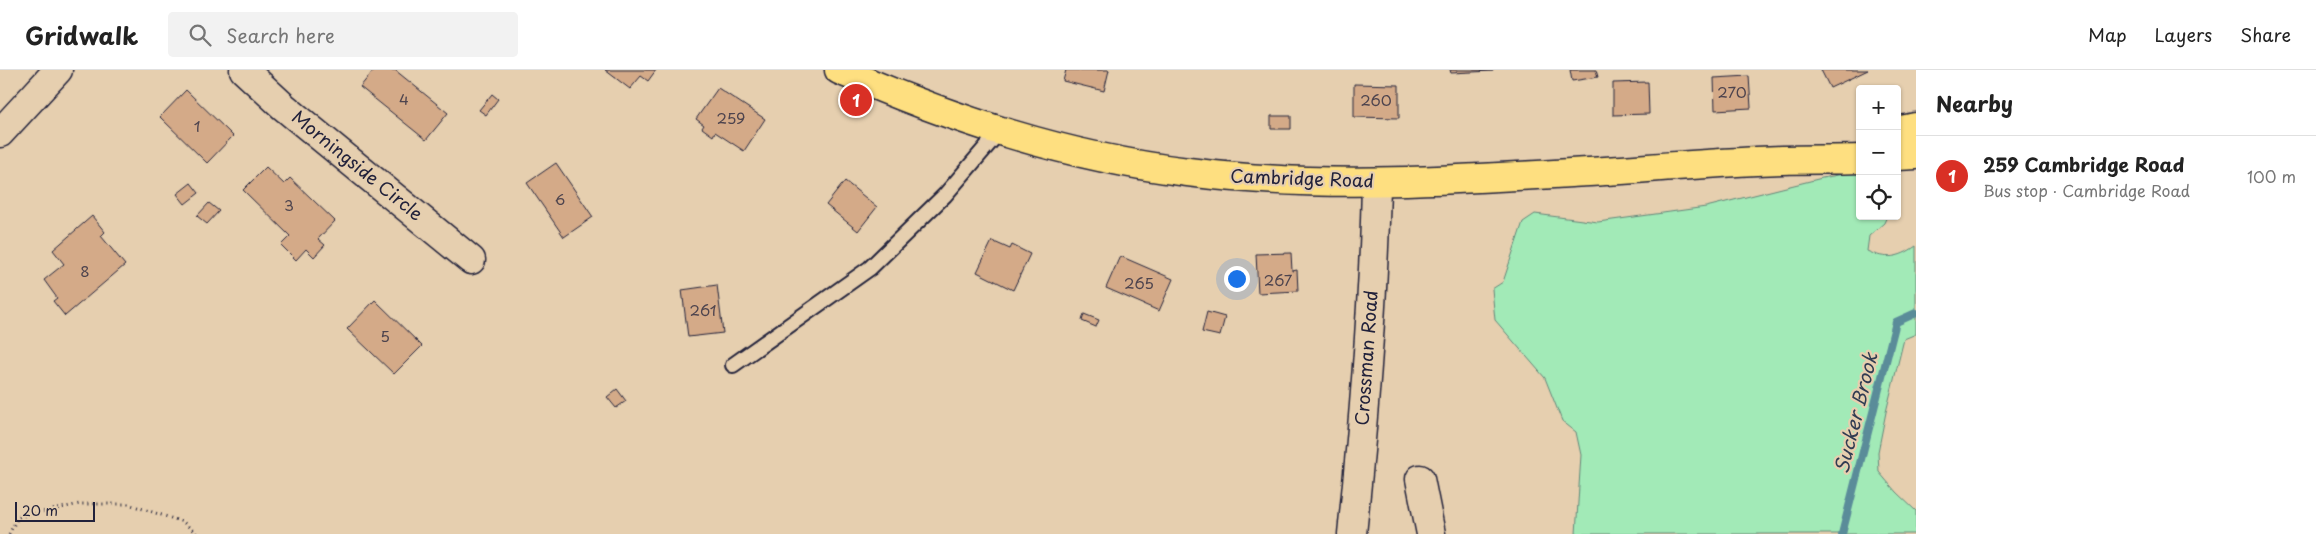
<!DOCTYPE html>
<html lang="en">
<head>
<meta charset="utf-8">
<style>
  :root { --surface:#fff; --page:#f2f2f2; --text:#222; --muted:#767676; --line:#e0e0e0; --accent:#d93025 }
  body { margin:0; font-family:"Playpen Sans",sans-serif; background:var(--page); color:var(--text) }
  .controls { position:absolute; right:15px; top:15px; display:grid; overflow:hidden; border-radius:5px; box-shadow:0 1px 4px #0004 }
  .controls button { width:45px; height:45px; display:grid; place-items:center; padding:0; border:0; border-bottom:1px solid var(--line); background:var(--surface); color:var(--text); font:25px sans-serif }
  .scale { position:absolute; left:15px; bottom:12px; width:80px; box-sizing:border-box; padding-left:5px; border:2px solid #22223b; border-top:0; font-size:14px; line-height:18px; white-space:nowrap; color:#22223b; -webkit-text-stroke:4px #e6cfaf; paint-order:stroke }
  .you { position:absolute; left:1236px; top:208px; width:18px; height:18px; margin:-12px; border:4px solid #fff; border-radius:50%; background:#1a73e8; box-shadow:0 0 0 8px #1a73e833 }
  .badge { display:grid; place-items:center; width:32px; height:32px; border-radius:50%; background:var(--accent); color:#fff; font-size:16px; font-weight:700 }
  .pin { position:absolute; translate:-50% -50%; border:2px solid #fff; box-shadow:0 1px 5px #0006 }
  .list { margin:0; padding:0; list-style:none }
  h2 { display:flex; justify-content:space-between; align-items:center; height:65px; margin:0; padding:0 20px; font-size:21px }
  h2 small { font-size:16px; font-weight:400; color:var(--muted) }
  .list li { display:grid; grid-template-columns:32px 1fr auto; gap:15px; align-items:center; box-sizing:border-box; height:80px; padding:0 20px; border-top:1px solid var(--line) }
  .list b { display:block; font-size:19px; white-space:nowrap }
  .list p { margin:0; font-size:16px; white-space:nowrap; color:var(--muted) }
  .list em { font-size:16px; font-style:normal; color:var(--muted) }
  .icon { flex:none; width:28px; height:28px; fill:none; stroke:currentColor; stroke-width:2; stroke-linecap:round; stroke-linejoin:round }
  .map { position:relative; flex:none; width:1916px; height:464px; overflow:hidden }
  header { display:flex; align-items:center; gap:30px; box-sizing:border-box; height:70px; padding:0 25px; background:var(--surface); border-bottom:1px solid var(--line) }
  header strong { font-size:24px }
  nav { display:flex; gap:28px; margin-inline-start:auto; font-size:18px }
  .search { width:350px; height:45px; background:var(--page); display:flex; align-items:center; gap:12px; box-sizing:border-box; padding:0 18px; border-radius:5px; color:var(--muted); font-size:19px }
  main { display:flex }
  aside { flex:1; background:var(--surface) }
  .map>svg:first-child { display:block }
  .green { fill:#a2eab7; stroke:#628679 }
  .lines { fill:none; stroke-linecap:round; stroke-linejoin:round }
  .stream { stroke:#5a8c99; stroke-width:8 }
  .building { fill:#d4aa88; stroke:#22223b }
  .lane-casing { stroke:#22223b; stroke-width:18 }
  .street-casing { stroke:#22223b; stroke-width:31 }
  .highway-casing { stroke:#22223b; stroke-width:31 }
  .path { stroke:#22223b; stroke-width:3; stroke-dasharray:1 4; stroke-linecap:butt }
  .lane { stroke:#e6cfaf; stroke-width:14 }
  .street { stroke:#e6cfaf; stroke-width:28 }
  .highway { stroke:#fedf80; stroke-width:28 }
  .labels { text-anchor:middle; stroke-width:4.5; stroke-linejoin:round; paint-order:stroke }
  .number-label { font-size:15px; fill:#4e444e }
  .street-label { font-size:18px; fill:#22223b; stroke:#e6cfaf }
  .water-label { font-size:19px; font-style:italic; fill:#303c52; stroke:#e6cfaf }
</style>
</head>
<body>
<header>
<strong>Gridwalk</strong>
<div class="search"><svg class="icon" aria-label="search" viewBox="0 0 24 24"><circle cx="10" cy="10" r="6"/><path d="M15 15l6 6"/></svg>Search here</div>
<nav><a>Map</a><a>Layers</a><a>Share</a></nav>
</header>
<main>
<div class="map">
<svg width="1916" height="464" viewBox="0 0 1916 464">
  <rect width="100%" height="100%" fill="#e6cfaf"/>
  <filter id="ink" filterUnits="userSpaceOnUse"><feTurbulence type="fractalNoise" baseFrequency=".02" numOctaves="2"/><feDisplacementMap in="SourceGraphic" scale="10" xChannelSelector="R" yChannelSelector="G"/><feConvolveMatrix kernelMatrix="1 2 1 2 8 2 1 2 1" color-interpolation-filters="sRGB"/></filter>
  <g filter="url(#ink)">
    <path class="green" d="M 1849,103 L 1860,104 L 1860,146 L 1887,146 L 1884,153 L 1869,166 L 1867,181 C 1886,190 1899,188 1916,176 L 1916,264 L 1904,269 L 1886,342 L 1878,382 L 1879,402 L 1896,422 L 1916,441 L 1916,464 L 1576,464 L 1581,385 L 1576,362 L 1562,351 L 1545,308 L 1495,250 L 1492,219 L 1503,212 L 1523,152 L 1535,144 L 1598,152 L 1706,137 L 1822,108 Z"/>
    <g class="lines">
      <path class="stream" d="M 1842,464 L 1896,252 L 1916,243"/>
    </g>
    <path class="building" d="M 374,0 L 395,0 L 448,43 L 426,70 L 360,17 Z
      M 605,0 L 656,0 L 648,11 L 641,6 L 630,19 Z
      M 1066,0 L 1109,0 L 1104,21 L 1063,11 Z
      M 1450,0 L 1493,0 L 1493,1 L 1451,3 Z
      M 1570,0 L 1596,0 L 1598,7 L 1572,11 Z
      M 1821,0 L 1868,0 L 1830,18 Z
      M 1749,6 L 1751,38 L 1715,40 L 1714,8 Z
      M 1648,12 L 1649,44 L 1613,45 L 1613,13 Z
      M 1354,14 L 1399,15 L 1399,48 L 1354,47 Z
      M 718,18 L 765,49 L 744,81 L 715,62 L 713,66 L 702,58 L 704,55 L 696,49 Z
      M 186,20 L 233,66 L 207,93 L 160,47 Z
      M 492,24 L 498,29 L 486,45 L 479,40 Z
      M 1271,46 L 1291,46 L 1291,59 L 1271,59 Z
      M 556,93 L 593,147 L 564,167 L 527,113 Z
      M 266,97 L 284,114 L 290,108 L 335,151 L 318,169 L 325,175 L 314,187 L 306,179 L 296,190 L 281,175 L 290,166 L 243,120 Z
      M 845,111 L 877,137 L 858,161 L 826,135 Z
      M 191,113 L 199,123 L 185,134 L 177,124 Z
      M 209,133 L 219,141 L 207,154 L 197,146 Z
      M 92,146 L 105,162 L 101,166 L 125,195 L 65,246 L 53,231 L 57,228 L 44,210 L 64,194 L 53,180 Z
      M 992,171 L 1010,179 L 1012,175 L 1030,184 L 1013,220 L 977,202 Z
      M 1291,183 L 1292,201 L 1297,200 L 1298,221 L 1258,223 L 1256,184 Z
      M 1120,186 L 1173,209 L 1159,241 L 1106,218 Z
      M 717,215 L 723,263 L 688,267 L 682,220 Z
      M 375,230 L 422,276 L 394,304 L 347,259 Z
      M 1207,242 L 1225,247 L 1220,266 L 1202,262 Z
      M 1084,244 L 1099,250 L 1096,257 L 1082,251 Z
      M 617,319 L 626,331 L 616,338 L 607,327 Z"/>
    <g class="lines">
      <g class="lane-casing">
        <path id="lane" d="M 733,295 L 870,198 L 945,125 L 999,62"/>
      </g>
      <g class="street-casing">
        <path id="street" d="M 244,0 L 284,37 L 471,190
          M 0,63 L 58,0
          M 1420,409 L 1431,464
          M 1352,464 C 1364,347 1374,229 1376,112"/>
      </g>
      <g class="highway-casing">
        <path id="highway" d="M 839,0 C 951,49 1066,87 1188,102 C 1326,120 1466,109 1605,101 C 1663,97 1723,92 1782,90 C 1808,89 1834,90 1860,89
          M 1897,61 L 1916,57
          M 1897,86 L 1916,85"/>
      </g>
      <path class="path" d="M 9,464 L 18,447 L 80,434 L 128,434 L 183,452 L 197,464"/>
      <use href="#lane" class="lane"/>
      <use href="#street" class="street"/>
      <use href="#highway" class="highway"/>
    </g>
  </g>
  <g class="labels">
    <g class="number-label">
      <text x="1732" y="28">270</text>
      <text x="404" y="35">4</text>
      <text x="1376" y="36">260</text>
      <text x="731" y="54">259</text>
      <text x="197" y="62">1</text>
      <text x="560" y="135">6</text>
      <text x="289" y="141">3</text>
      <text x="85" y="207">8</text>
      <text x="1278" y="216">267</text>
      <text x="1139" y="219">265</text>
      <text x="703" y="246">261</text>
      <text x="385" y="272">5</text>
    </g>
    <g class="street-label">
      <text transform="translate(357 96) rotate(39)" y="6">Morningside Circle</text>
      <text transform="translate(1302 109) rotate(2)" y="6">Cambridge Road</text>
      <text transform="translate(1367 288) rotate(-86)" y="6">Crossman Road</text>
    </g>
    <g class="water-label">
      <text transform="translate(1856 343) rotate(-76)" y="7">Sucker Brook</text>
    </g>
  </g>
</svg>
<div class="controls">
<button>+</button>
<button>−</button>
<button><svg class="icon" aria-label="locate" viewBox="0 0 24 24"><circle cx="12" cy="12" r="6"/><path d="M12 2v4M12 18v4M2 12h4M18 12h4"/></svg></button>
</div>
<div class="scale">20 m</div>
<div class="you"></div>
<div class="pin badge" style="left:856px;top:30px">1</div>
</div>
<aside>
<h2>Nearby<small></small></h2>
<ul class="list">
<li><span class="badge">1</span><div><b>259 Cambridge Road</b><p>Bus stop · Cambridge Road</p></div><em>100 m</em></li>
</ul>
</aside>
</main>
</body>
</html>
